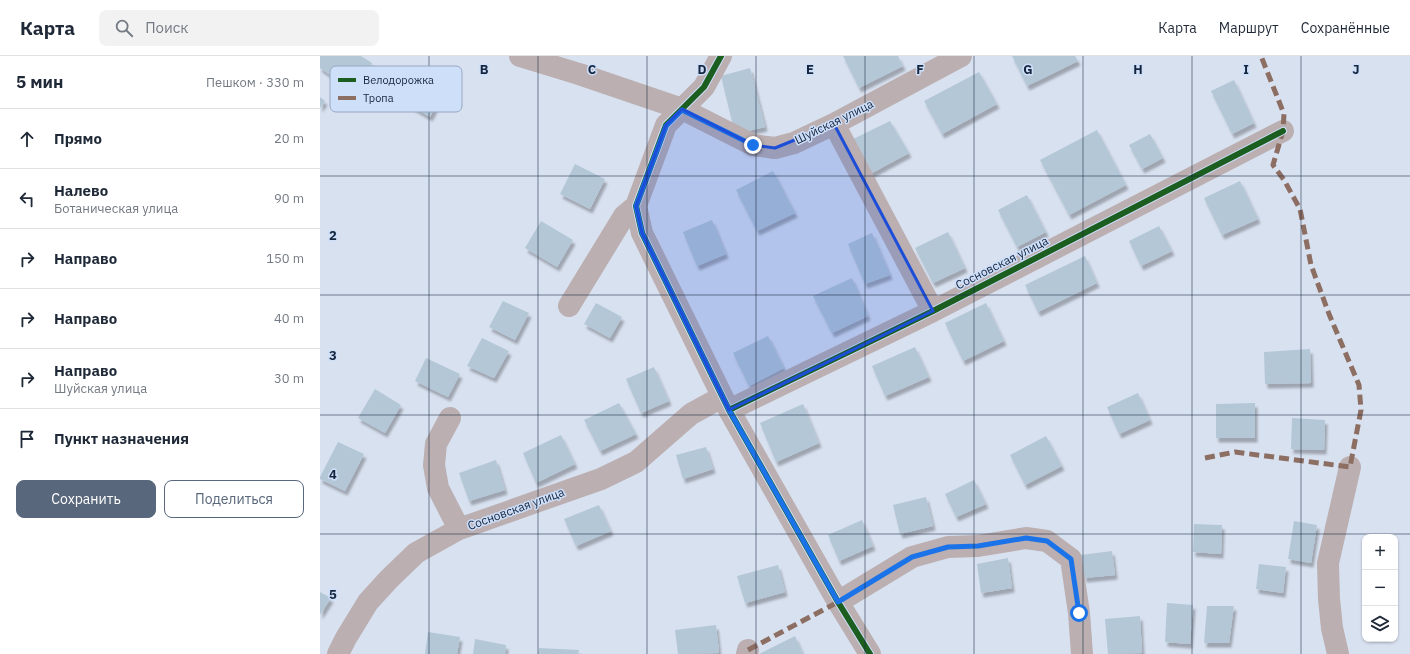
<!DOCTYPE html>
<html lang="ru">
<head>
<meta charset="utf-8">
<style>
  :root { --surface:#fff; --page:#f2f2f3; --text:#1f2937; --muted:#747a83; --line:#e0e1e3; --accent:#59677c }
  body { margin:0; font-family:"IBM Plex Sans",sans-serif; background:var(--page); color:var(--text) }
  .controls { position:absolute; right:12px; bottom:12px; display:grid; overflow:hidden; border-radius:8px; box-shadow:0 1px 3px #0004 }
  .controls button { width:36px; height:36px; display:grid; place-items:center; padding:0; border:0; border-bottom:1px solid var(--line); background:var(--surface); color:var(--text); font:20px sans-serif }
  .stop { position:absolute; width:12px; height:12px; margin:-9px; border:3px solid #1a73e8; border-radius:50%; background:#fff }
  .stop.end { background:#1a73e8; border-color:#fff; box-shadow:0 1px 4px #0008 }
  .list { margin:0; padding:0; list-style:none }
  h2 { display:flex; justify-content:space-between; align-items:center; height:52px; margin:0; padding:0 16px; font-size:17px }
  h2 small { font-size:13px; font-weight:400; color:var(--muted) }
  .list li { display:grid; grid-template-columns:26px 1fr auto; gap:12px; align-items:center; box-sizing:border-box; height:60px; padding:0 16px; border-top:1px solid var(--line) }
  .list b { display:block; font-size:15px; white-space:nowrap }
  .list p { margin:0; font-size:13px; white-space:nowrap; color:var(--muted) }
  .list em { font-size:13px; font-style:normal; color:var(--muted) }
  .actions { display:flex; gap:8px; padding:12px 16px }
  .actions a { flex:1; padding:9px 0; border:1px solid var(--accent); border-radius:8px; text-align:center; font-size:14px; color:var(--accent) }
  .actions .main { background:var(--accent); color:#fff }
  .icon { flex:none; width:22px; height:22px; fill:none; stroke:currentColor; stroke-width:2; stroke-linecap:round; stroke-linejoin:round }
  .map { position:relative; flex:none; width:1090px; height:598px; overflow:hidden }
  header { display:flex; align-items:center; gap:24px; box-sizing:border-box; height:56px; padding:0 20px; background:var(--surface); border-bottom:1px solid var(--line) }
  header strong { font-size:19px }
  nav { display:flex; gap:22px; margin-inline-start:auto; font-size:14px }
  .search { width:280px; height:36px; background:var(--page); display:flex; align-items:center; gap:10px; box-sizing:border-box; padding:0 14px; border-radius:8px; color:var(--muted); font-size:15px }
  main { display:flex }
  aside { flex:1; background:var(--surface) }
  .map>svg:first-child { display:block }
  .building { fill:#b4c7d7; filter:url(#shadow) }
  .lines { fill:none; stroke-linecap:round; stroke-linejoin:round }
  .minor { stroke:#bbafb1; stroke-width:22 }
  .quiet { stroke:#8d6e63; stroke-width:5; stroke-dasharray:10 5; stroke-linecap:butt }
  .cycleway-casing { stroke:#cedffa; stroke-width:8 }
  .cycleway { stroke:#1b5e20; stroke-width:6 }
  .route { stroke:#1a73e8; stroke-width:5 }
  .marked { fill:#1d4ed8; fill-opacity:0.2; stroke:#1d4ed8; stroke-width:3; stroke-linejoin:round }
  .grid { fill:none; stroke:#15253e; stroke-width:1; stroke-opacity:0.55 }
  .labels { text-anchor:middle; stroke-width:3; stroke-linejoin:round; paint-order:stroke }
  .street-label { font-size:12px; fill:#15253e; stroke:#cedffa }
  .key { fill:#cedffa; stroke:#96a7c2; stroke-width:1 }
  .key-label { font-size:11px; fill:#15253e }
  .grid-label { font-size:13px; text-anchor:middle; font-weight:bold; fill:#15253e; stroke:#cedffa; stroke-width:3; stroke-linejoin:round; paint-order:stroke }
</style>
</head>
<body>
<header>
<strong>Карта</strong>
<div class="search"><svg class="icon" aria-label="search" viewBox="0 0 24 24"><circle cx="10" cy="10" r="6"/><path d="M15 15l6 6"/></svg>Поиск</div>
<nav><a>Карта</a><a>Маршрут</a><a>Сохранённые</a></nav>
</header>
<main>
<aside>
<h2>5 мин<small>Пешком · 330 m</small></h2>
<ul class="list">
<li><svg class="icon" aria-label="ahead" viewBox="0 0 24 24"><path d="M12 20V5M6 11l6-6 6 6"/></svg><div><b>Прямо</b></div><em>20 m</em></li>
<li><svg class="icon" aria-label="left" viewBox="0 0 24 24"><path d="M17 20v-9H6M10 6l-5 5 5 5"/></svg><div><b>Налево</b><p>Ботаническая улица</p></div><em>90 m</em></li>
<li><svg class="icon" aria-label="right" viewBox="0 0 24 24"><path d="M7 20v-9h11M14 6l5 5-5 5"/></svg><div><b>Направо</b></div><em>150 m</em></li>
<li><svg class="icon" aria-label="right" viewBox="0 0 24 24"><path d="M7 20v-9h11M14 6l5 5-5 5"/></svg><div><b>Направо</b></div><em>40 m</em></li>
<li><svg class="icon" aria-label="right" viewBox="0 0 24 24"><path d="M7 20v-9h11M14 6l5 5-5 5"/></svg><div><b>Направо</b><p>Шуйская улица</p></div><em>30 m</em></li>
<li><svg class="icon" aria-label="arrive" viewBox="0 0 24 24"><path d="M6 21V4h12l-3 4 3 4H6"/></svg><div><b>Пункт назначения</b></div></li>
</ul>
<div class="actions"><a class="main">Сохранить</a><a>Поделиться</a></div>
</aside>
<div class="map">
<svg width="1090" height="598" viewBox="0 0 1090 598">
  <defs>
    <filter id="shadow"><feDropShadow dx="2.5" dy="4.5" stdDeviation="1" flood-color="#0004"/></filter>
  </defs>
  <rect width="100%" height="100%" fill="#d8e1f0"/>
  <path class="building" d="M 0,0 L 41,0 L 52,7 L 34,35 L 0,12 Z
    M 523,0 L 578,0 L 583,10 L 539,32 Z
    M 692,0 L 755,0 L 758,5 L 707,30 Z
    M 430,12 L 445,71 L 415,78 L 401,20 Z
    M 659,16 L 677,48 L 622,78 L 604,45 Z
    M 86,20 L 122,38 L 110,61 L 75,41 Z
    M 914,24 L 934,67 L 912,78 L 891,35 Z
    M 0,41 L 5,45 L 0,52 Z
    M 570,65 L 589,97 L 550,118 L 531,84 Z
    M 777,74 L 806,129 L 749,159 L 720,104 Z
    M 830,78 L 843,102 L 822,113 L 809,89 Z
    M 255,108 L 285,123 L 270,153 L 240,138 Z
    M 453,115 L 475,157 L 437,175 L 416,134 Z
    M 920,125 L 938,163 L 902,179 L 884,142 Z
    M 707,139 L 726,176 L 697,191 L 678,154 Z
    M 392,164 L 406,198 L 377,210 L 363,176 Z
    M 221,165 L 253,184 L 237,211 L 205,192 Z
    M 839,170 L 852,195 L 821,210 L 809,185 Z
    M 628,176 L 645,212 L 613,227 L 595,192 Z
    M 552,177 L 570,219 L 545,228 L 528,188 Z
    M 765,200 L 777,227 L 718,256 L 705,229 Z
    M 532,222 L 548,260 L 512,277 L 493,240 Z
    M 183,245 L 209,257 L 195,284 L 169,271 Z
    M 276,247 L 302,261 L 290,282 L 264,268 Z
    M 666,247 L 684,285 L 643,305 L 625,267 Z
    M 448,280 L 464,312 L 429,330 L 413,297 Z
    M 162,282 L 189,295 L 174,322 L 147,310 Z
    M 595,291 L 609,321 L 565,340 L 552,310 Z
    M 990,293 L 991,327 L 945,328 L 944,296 Z
    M 106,302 L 140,318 L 128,341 L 95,325 Z
    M 334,311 L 349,345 L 321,357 L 306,323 Z
    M 55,333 L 81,349 L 65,377 L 38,362 Z
    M 818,337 L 830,364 L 799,378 L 787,351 Z
    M 299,347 L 316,378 L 280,395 L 264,364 Z
    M 935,347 L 935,382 L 896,382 L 896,348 Z
    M 483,348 L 499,387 L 456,406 L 440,367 Z
    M 972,362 L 1005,364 L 1004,394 L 971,393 Z
    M 241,379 L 255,408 L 216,427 L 203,397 Z
    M 726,380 L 742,410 L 705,429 L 690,399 Z
    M 18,386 L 44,398 L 25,435 L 0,423 L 0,421 Z
    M 386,391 L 393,413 L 363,423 L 356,399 Z
    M 176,404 L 185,434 L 149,445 L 139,417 Z
    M 654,424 L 666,448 L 636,461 L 625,438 Z
    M 606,441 L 613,470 L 580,478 L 573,449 Z
    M 279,449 L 291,475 L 256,490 L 244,463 Z
    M 542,464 L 553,490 L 519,505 L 508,479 Z
    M 974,465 L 997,469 L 991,507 L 968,503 Z
    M 874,468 L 902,469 L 901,498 L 873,496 Z
    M 792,495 L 795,519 L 764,522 L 761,499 Z
    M 688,502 L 692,532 L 661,537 L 657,508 Z
    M 939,508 L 966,511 L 963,537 L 936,533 Z
    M 458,509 L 465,536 L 425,547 L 417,520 Z
    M 0,536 L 11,542 L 0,559 Z
    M 847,547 L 873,549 L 870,588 L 845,586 Z
    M 887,550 L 914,550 L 909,587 L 884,587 Z
    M 820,560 L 822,597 L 788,598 L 785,563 Z
    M 396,569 L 399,597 L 358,598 L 355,574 Z
    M 108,576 L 140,581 L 137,598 L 105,598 Z
    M 475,580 L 483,598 L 439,598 Z
    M 155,583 L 186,589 L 185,598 L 153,598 Z
    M 219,592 L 259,594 L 258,598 L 218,598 Z"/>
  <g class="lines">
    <path class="minor" d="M 200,0 L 259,18 L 362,53 L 433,89 L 455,92 L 474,87 L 514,68 L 641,0
      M 401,0 L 384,31 L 346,69 L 316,150 L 322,177 L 409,354 L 518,546 L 550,598
      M 514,68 L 613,255
      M 249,250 L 304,160 L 316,150
      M 409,354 L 613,255 L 963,75
      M 130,362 L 116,388 L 114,409 L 118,432 L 139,473
      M 518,546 L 592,501 L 628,491 L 658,490 L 706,482 L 727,485 L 751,503 L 759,557 L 762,598
      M 18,598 L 26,582 L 48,546 L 69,523 L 96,497 L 139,473 L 281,423 L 316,406 L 371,358 L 402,341
      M 427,598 L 428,594
      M 1018,598 L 1012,572 L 1009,543 L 1008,507 L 1030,411"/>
    <path class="quiet" d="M 885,402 L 915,396 L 1030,411 L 1041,354 L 1039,329 L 1009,258 L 991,209 L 980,153 L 964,124 L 953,109 L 963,75 L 964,58 L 941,0
      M 428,594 L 518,546"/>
    <g class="cycleway-casing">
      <path id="cycleway" d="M 401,0 L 384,31 L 346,69 L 316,150 L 322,177 L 409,354 L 518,546 L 550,598
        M 409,354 L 613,255 L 963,75"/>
    </g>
    <use href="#cycleway" class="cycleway"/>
  </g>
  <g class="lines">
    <path class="route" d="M 433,89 L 362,54 L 346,70 L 316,150 L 322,177 L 409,354 L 518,546 L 592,501 L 628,491 L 658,490 L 706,482 L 727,485 L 751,503 L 759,557"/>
  </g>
  <path class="marked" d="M 362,53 L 433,89 L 455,92 L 514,68 L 613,255 L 409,354 L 322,177 L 316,150 L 346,69 Z"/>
  <path class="grid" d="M 109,0 L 109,598M 218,0 L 218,598M 327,0 L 327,598M 436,0 L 436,598M 545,0 L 545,598M 654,0 L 654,598M 763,0 L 763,598M 872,0 L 872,598M 981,0 L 981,598M 0,120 L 1090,120M 0,239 L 1090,239M 0,359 L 1090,359M 0,478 L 1090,478"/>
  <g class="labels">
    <g class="street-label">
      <text transform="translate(514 66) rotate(-26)" y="4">Шуйская улица</text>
      <text transform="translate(682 207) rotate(-27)" y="4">Сосновская улица</text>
      <text transform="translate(196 453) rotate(-20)" y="4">Сосновская улица</text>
    </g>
  </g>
  <rect x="10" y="10" width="132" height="46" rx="6" class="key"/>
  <rect x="18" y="22" width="18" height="4" fill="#1b5e20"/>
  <rect x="18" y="40" width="18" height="4" fill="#8d6e63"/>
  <g class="key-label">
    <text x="43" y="28">Велодорожка</text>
    <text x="43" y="46">Тропа</text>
  </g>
  <g class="grid-label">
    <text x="164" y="18">B</text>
    <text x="272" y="18">C</text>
    <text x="382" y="18">D</text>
    <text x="490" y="18">E</text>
    <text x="600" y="18">F</text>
    <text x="708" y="18">G</text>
    <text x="818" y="18">H</text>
    <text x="926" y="18">I</text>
    <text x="1036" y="18">J</text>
    <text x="13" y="184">2</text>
    <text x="13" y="304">3</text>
    <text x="13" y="423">4</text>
    <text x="13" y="543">5</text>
  </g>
</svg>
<div class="controls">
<button>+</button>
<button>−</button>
<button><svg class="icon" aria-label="layers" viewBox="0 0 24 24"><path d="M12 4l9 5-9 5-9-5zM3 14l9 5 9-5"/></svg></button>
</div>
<div class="stop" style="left:759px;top:557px"></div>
<div class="stop end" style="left:433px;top:89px"></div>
</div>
</main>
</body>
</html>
